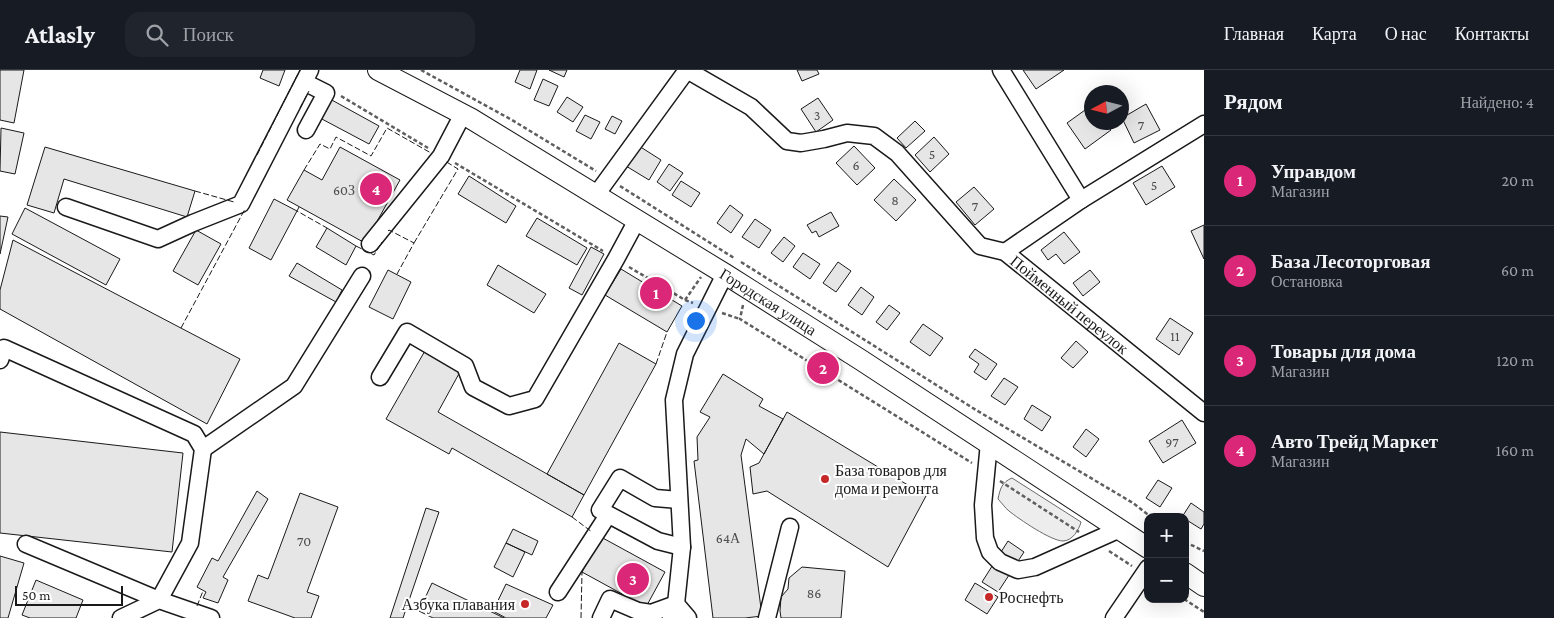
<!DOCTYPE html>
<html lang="ru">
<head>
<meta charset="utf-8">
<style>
  :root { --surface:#171b24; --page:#20242c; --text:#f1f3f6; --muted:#9ea1a6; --line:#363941; --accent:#db2777 }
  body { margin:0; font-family:"Crimson Pro",serif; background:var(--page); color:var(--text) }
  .controls { position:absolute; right:15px; bottom:15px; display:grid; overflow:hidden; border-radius:10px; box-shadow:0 5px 20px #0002 }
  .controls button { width:45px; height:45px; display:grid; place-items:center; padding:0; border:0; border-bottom:1px solid var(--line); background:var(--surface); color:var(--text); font:25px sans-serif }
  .compass { position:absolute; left:1084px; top:15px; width:45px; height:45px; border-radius:50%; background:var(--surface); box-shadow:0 5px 20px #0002; rotate:263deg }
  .scale { position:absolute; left:15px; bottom:12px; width:108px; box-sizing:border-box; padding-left:5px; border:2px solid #1a1a1a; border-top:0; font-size:14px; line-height:18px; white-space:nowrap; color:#1a1a1a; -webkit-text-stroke:4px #fff; paint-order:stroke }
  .you { position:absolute; left:695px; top:250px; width:18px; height:18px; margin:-12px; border:4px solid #fff; border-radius:50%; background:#1a73e8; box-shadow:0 0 0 8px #1a73e833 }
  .badge { display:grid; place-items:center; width:32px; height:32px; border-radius:50%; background:var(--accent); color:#fff; font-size:16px; font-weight:700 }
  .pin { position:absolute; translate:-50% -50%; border:2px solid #fff; box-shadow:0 1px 5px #0006 }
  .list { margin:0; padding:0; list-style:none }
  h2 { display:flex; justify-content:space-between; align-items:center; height:65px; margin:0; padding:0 20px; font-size:21px }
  h2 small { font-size:16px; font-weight:400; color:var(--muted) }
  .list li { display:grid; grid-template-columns:32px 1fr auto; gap:15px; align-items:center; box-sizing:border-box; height:90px; padding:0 20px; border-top:1px solid var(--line) }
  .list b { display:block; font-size:19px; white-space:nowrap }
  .list p { margin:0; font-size:16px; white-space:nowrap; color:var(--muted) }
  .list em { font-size:16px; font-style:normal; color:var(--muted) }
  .icon { flex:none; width:28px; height:28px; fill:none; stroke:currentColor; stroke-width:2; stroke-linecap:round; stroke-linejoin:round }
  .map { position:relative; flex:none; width:1204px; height:548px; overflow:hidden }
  header { display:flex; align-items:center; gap:30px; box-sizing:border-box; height:70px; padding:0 25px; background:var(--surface); border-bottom:1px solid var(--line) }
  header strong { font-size:24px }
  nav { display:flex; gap:28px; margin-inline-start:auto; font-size:18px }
  .search { width:350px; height:45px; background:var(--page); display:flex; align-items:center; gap:12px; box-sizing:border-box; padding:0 18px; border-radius:15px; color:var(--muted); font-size:19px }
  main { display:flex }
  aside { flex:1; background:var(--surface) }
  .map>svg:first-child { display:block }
  .green { fill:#ededed; stroke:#6a6a6a }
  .building { fill:#e6e6e6; stroke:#1a1a1a }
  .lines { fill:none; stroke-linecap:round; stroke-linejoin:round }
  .minor-casing { stroke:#1a1a1a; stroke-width:19 }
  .major-casing { stroke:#1a1a1a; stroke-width:22 }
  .path { stroke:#5f5f5f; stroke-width:2.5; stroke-dasharray:4 2.5; stroke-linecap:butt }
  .minor { stroke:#fff; stroke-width:16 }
  .major { stroke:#fff; stroke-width:20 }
  .fence { stroke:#1a1a1a; stroke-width:1; stroke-dasharray:6 2.5; stroke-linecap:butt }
  .poi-dot { fill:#c62828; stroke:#fff; stroke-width:2 }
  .labels { text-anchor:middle; stroke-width:4; stroke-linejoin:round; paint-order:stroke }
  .number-label { font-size:14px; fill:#4d4d4d }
  .street-label { font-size:16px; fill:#1a1a1a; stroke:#fff }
  .poi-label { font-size:16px; fill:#1a1a1a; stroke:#fff; text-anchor:start }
</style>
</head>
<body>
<header>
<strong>Atlasly</strong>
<div class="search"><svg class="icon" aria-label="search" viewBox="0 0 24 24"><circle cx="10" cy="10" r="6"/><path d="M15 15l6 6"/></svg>Поиск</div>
<nav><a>Главная</a><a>Карта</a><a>О нас</a><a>Контакты</a></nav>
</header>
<main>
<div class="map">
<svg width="1204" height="548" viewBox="0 0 1204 548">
  <rect width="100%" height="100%" fill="#fff"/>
  <path class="green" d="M 1012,408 L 1081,452 C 1079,460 1072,471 1063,471 C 1051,471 1019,449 1009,441 C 1005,438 1002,433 998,429 C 1000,419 1002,412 1012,408 Z"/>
  <path class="building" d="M 0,0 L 24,0 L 14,53 L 0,50 Z
    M 263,0 L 285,0 L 279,16 L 260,8 Z
    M 520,0 L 537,0 L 530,19 L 515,12 Z
    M 549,0 L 567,0 L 564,7 Z
    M 797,0 L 817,0 L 819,4 L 802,11 Z
    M 1023,0 L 1064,0 L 1036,19 Z
    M 543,9 L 558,16 L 549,36 L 534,30 Z
    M 567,27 L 583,37 L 573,52 L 557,42 Z
    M 818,28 L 833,50 L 816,62 L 801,39 Z
    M 330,29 L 379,56 L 369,74 L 320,48 Z
    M 1146,34 L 1160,60 L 1134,73 L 1122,48 Z
    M 1092,35 L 1092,52 L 1105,52 L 1111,60 L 1085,79 L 1067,53 Z
    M 585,45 L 600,52 L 591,69 L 576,61 Z
    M 612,46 L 622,51 L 615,64 L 605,59 Z
    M 915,51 L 925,61 L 906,78 L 897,68 Z
    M 1,58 L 24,63 L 15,104 L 0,101 Z
    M 934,67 L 949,84 L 930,102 L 915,85 Z
    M 639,76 L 661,90 L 649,110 L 626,96 Z
    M 854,76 L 875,98 L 857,115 L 836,93 Z
    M 45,77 L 195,121 L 187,147 L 64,109 L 54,143 L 27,135 Z
    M 340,77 L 400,110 L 365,173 L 287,130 L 304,100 L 322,110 Z
    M 669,94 L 683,103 L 670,121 L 657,112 Z
    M 1162,96 L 1175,117 L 1146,135 L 1133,113 Z
    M 469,106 L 516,136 L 506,153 L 458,124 Z
    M 894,109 L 916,130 L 896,151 L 874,130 Z
    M 681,111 L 700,123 L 691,137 L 672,125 Z
    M 974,117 L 994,139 L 975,155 L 956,132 Z
    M 274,129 L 297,141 L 271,190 L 249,178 Z
    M 730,135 L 743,145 L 731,163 L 717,153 Z
    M 25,138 L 120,189 L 106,215 L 12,164 Z
    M 831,142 L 839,156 L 819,167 L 816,161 L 812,163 L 807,155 Z
    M 0,146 L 8,147 L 0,184 Z
    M 537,148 L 587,178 L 577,195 L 526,166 Z
    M 755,149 L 771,160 L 759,178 L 742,167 Z
    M 1204,155 L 1204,189 L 1191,161 Z
    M 327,158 L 356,176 L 346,195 L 316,177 Z
    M 196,160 L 221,174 L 198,215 L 173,201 Z
    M 1064,162 L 1080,182 L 1064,194 L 1056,184 L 1048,190 L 1041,180 Z
    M 784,167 L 795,176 L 783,192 L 771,183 Z
    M 13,170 L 240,289 L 207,354 L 0,239 L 0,220 Z
    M 591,177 L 604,184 L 582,225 L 569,218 Z
    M 803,183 L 820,194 L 810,209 L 793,197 Z
    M 838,192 L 851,201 L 836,222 L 823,213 Z
    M 297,193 L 342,220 L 336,232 L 289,206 Z
    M 498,195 L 546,224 L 534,243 L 487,215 Z
    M 621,199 L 682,236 L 667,262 L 605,225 Z
    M 388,200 L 411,212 L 393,249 L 369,237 Z
    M 1090,200 L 1100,212 L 1083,226 L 1073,213 Z
    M 861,217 L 874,227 L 862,245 L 848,235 Z
    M 889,235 L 900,243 L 887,260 L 876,252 Z
    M 1170,248 L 1193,263 L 1179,285 L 1156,269 Z
    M 923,254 L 943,268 L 930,286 L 910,272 Z
    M 1076,271 L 1088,282 L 1073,298 L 1061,288 Z
    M 619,273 L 656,294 L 584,425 L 547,404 Z
    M 426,279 L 461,300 L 438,342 L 584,425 L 572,447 L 452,378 L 449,384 L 386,349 Z
    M 975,279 L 997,294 L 986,310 L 974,302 L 979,294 L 969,287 Z
    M 723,304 L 763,329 L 759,336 L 783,349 L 764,384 L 746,369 L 741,385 L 762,546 L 745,548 L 713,548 L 694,391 L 698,390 L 697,367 L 710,347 L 700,342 Z
    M 1004,308 L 1018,317 L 1005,335 L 991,326 Z
    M 1032,335 L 1051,347 L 1042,361 L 1024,349 Z
    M 787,342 L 926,426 L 888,497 L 767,421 L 753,424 L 750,397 L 759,393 Z
    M 1182,350 L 1196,373 L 1163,393 L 1149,371 Z
    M 1086,359 L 1099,369 L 1086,387 L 1073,377 Z
    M 0,362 L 183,383 L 172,482 L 0,463 Z
    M 1158,410 L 1172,418 L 1160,437 L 1146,428 Z
    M 257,421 L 268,429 L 223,507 L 228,510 L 218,533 L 203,528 L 206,522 L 197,517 L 212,488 L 218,491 Z
    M 300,423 L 338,437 L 307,522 L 319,526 L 311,548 L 295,548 L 248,531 L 258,505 L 268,509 Z
    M 1191,433 L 1204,442 L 1204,454 L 1201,459 L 1185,449 L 1185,447 L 1182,447 Z
    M 426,438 L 439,442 L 403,548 L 390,548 Z
    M 513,459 L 538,471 L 532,485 L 506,473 Z
    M 601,467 L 665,502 L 646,537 L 582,502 Z
    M 1008,471 L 1024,482 L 998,522 L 982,512 Z
    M 506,473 L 525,482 L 513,507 L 494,497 Z
    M 0,486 L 24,493 L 8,548 L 0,548 Z
    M 802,497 L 845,501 L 841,548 L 781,548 L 780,541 L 781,527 L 788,519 L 789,508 Z
    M 36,510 L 83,530 L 76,548 L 30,548 L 22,545 Z
    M 432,513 L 504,548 L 433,548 L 419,541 Z
    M 975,513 L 998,527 L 987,544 L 965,530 Z
    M 506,514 L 553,535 L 546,548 L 506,548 L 493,541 Z"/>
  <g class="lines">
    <g class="minor-casing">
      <g id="minor">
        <path id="s1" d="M 687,0 L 751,37 L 787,71 L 801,73 L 824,69 L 847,63 L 874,66 L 897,83 L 980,176 L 1005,182 L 1204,343"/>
        <path d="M 1001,0 L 1081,130"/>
        <path d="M 304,12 L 326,23 L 306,60"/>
        <path d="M 596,125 L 687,0"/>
        <path d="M 66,137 L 158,169 L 193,153 L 241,134 L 310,0"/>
        <path d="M 370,174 L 441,86 L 463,44"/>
        <path d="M 1005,182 L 1081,130 L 1204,54"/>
        <path d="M 0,290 L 4,278 L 194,364 L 203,379 L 190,473 L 159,530 L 26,474"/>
        <path d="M 380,307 L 407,262 L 465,296 L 473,317 L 509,336 L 535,329 L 616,189 L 637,150"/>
        <path d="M 989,373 L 983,435 L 985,468 L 990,482 L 1000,492 L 1018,500 L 1035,497 L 1120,459"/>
        <path d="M 203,379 L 294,316 L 362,206"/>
        <path d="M 679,430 L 655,428 L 620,408 L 600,440 L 658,471 L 682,477"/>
        <path d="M 558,522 L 608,445"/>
        <path d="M 121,548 L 159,530 L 211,548"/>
        <path d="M 601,548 L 610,529 L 638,541 L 651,543 L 676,534 L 688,548"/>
        <path d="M 671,548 L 676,534 L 682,477 L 674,330 L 685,284 L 725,204"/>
        <path d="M 767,548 L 790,457"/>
        <path d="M 1114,548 L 1148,498"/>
      </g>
    </g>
    <g class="major-casing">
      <g id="major">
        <path id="s2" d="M 378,0 L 470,48 L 725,204 L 861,290 L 1148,478"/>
        <path d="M 1185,503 L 1204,516"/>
      </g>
    </g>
    <path class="path" d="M 421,0 L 512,50 L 596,101
      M 341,26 L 428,78
      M 455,93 L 603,181
      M 620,116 L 734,188
      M 741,192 L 976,340 L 1133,433 L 1151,447
      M 629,197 L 685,230 L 693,233
      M 685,230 L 701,207
      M 743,235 L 740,249 L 972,393
      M 722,243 L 740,249
      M 1000,411 L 1079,462
      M 1185,472 L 1204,481
      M 1109,481 L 1132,496
      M 1184,529 L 1204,542"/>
    <use href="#minor" class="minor"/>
    <use href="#major" class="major"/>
    <path class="fence" d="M 300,38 L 309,21
      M 257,85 L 300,0
      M 304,100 L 320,74 L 330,79 L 336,67 L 371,86 L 387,58 L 431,83
      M 195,121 L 234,132
      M 299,137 L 297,141 L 327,158
      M 388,161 L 389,160 L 414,173 L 397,204
      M 414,173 L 458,99 L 445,91
      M 356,176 L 374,185 L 382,172
      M 181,258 L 245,139
      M 656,294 L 667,262
      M 572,447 L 592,462
      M 197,536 L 203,521
      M 581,548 L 582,502"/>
  </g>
  <g class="poi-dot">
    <circle cx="825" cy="409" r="5"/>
    <circle cx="989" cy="527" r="5"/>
    <circle cx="525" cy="534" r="5"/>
  </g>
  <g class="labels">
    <g class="number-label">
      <text x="817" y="50">3</text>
      <text x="1141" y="60">7</text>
      <text x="932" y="89">5</text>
      <text x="856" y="100">6</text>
      <text x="1154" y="120">5</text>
      <text x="344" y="125">60З</text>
      <text x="895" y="135">8</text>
      <text x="975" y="141">7</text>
      <text x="1175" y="271">11</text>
      <text x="1172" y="377">97</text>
      <text x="728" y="473">64А</text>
      <text x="304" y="476">70</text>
      <text x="814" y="528">86</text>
    </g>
    <g class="street-label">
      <text dy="6" stroke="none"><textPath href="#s2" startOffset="454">Городская улица</textPath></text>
      <text dy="6" stroke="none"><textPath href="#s1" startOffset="474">Пойменный переулок</textPath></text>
    </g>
    <g class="poi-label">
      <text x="835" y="406">База товаров для<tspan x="835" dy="18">дома и ремонта</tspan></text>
      <text x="999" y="533">Роснефть</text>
      <text x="515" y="540" text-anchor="end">Азбука плавания</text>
    </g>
  </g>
</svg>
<div class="controls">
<button>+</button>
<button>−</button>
</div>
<svg class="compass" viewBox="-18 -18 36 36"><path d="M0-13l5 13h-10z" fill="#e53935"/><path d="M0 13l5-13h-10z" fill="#9ea1a6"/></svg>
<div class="scale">50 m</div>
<div class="you"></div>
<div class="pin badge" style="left:656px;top:223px">1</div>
<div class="pin badge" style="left:823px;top:298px">2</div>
<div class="pin badge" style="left:633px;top:509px">3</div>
<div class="pin badge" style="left:376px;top:119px">4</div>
</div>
<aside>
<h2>Рядом<small>Найдено: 4</small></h2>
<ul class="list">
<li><span class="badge">1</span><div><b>Управдом</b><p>Магазин</p></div><em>20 m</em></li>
<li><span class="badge">2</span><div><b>База Лесоторговая</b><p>Остановка</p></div><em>60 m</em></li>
<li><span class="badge">3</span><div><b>Товары для дома</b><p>Магазин</p></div><em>120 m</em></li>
<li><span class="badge">4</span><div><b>Авто Трейд Маркет</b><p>Магазин</p></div><em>160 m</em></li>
</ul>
</aside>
</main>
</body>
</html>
